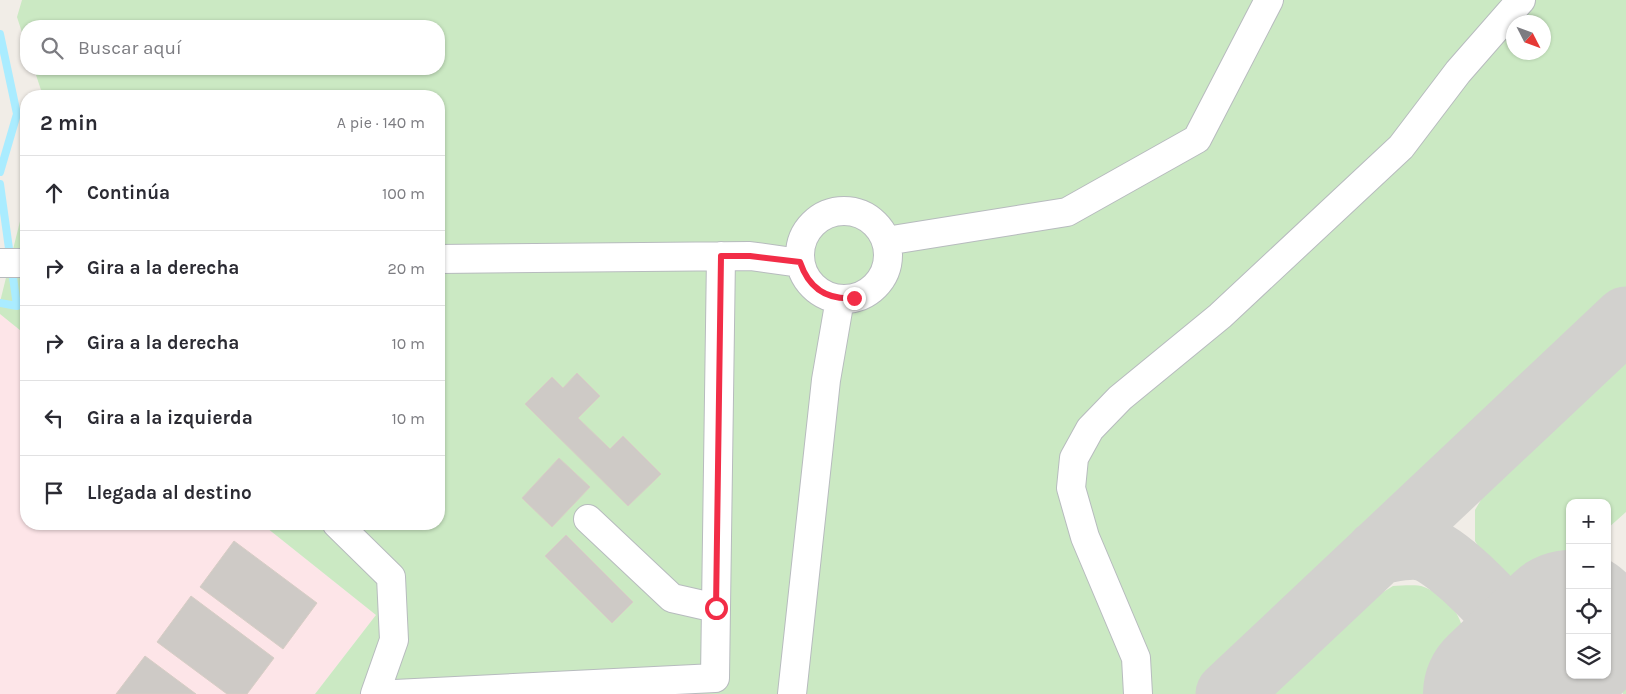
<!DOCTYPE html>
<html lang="es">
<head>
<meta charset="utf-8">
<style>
  :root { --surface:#fff; --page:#f2f2f3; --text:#2b2b33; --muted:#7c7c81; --line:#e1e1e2 }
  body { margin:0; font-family:Karla,sans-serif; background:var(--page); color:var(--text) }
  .controls { position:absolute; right:15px; bottom:15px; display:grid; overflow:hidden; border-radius:10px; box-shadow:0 1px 4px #0004 }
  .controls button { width:45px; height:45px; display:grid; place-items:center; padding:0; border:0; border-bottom:1px solid var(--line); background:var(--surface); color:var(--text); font:25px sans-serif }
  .compass { position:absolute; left:1506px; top:15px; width:45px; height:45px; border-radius:50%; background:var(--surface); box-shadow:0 1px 4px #0004; rotate:132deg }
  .stop { position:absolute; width:15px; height:15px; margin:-11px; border:4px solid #f22d47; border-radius:50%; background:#fff }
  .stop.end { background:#f22d47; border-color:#fff; box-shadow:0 1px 5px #0008 }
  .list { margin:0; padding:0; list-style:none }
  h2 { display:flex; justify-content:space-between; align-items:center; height:65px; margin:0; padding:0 20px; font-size:21px }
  h2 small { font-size:16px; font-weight:400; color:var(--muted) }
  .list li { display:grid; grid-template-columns:32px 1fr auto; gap:15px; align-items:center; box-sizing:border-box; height:75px; padding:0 20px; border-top:1px solid var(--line) }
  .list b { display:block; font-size:19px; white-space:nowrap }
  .list em { font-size:16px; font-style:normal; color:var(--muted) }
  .icon { flex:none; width:28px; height:28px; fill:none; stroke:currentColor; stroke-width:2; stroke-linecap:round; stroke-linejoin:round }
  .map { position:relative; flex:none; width:1626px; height:694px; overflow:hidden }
  .search { position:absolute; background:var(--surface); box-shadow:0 1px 4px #0004; left:20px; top:20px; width:425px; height:55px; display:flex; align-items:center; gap:12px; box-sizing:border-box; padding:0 18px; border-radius:20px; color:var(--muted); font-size:19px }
  .panel { position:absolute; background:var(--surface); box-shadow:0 1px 4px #0004; left:20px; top:90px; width:425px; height:440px; border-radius:20px }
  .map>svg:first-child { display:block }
  .medical { fill:#fde5e8 }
  .green { fill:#cbe9c3; fill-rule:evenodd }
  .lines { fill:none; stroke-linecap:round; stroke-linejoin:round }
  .stream { stroke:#aaecff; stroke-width:8 }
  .taxiway { stroke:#d2d1ce; stroke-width:65 }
  .runway { stroke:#d2d1ce; stroke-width:162 }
  .building { fill:#cecac6; stroke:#d7cdc5 }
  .minor-casing { stroke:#b7bbbe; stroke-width:30 }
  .minor { stroke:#fff; stroke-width:28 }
  .route { stroke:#f22d47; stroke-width:6 }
</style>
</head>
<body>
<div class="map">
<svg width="1626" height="694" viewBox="0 0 1626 694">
  <rect width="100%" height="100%" fill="#f1ede7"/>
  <path class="medical" d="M 0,314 L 26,335 L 26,524 L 262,524 L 376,615 L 315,694 L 0,694 Z"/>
  <path class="green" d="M 22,0 L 1514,0 L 1397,143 L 1068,456 L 1130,659 L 1133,694 L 315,694 L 376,615 L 262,524 L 439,524 L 439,96 L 43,96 L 34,69 L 439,69 L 439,26 L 26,26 L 26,45 L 17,17 Z
    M 1529,0 L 1626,0 L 1626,288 L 1204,686 L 1211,694 L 1145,694 L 1091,535 L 1080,460 L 1095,433 ZM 1514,22 L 1544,22 L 1544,52 L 1514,52 Z
    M 26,197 L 26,335 L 0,314 L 0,302 Z
    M 1626,360 L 1626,512 L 1607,529 L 1607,503 L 1570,503 L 1570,565 L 1549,582 L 1523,584 L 1493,570 L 1475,541 L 1475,510 L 1485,493 Z
    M 1393,586 C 1402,586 1416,584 1424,587 C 1461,602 1474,637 1456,672 C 1452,680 1441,688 1434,694 L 1273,694 L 1370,600 Z
    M 1626,657 L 1626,694 L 1623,694 C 1619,682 1619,668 1626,657 Z"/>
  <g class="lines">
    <path class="stream" d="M 0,34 L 17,114 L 0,172
      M 0,184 L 17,306 L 0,303"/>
    <path class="taxiway" d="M 1378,552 C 1393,550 1413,544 1428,550 C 1450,559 1509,615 1516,638 C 1521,656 1513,679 1504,694
      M 1504,617 C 1524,627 1548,637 1570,627
      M 1228,694 L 1626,319
      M 1504,694 C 1533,685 1550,680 1578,694"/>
    <path class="runway" d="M 1504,694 L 1570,631"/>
  </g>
  <path class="building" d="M 577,373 L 600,396 L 578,418 L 610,449 L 623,436 L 661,474 L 628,506 L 525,404 L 552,377 L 563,388 Z
    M 559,458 L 590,487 L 552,527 L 522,498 Z
    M 566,535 L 633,602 L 612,623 L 545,556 Z
    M 234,541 L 317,603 L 283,649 L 200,587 Z
    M 191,596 L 274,658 L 247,694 L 227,694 L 157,642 Z
    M 145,656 L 196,694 L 116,694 Z"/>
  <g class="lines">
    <g class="minor-casing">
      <path id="minor" d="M800 255a44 44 0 1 1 88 0a44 44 0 1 1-88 0Z
        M 886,241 L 1067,212 L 1197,139 L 1269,0
        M 439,259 L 750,256 L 800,263
        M 0,263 L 26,263
        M 588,519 L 672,598 L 716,608
        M 337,524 L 391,577 L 394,640 L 375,694
        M 395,694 L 715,678 L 721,256
        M 792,694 L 826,380 L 840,299
        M 1138,694 L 1136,658 L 1085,537 L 1071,488 L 1074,458 L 1090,429 L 1120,398 L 1220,316 L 1401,147 L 1458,72 L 1521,0"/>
    </g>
    <use href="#minor" class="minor"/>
  </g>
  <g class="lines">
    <path class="route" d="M 716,608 L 721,256 L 750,256 L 800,262 C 809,289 827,300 854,298"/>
  </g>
</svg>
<div class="controls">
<button>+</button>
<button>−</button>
<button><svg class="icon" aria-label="locate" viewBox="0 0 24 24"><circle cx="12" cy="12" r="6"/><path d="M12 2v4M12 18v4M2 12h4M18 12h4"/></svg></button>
<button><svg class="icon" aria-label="layers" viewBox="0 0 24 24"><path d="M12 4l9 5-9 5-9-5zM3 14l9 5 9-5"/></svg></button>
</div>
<svg class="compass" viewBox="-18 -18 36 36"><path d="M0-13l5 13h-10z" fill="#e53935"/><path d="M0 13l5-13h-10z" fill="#7c7c81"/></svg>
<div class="stop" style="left:716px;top:608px"></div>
<div class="stop end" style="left:854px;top:298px"></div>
<div class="search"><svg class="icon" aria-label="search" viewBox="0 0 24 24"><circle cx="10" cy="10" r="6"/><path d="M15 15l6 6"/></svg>Buscar aquí</div>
<section class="panel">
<h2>2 min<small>A pie · 140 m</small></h2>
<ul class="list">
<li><svg class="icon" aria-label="ahead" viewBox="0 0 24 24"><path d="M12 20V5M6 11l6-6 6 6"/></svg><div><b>Continúa</b></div><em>100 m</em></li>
<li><svg class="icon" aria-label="right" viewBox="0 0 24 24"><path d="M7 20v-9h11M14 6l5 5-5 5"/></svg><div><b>Gira a la derecha</b></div><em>20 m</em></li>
<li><svg class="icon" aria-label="right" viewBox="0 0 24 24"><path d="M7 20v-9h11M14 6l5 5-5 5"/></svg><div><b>Gira a la derecha</b></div><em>10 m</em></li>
<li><svg class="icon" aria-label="left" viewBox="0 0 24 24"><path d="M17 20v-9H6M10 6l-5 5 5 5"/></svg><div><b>Gira a la izquierda</b></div><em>10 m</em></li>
<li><svg class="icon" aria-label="arrive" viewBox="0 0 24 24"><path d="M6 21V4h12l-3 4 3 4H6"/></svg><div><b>Llegada al destino</b></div></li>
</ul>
</section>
</div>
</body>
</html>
